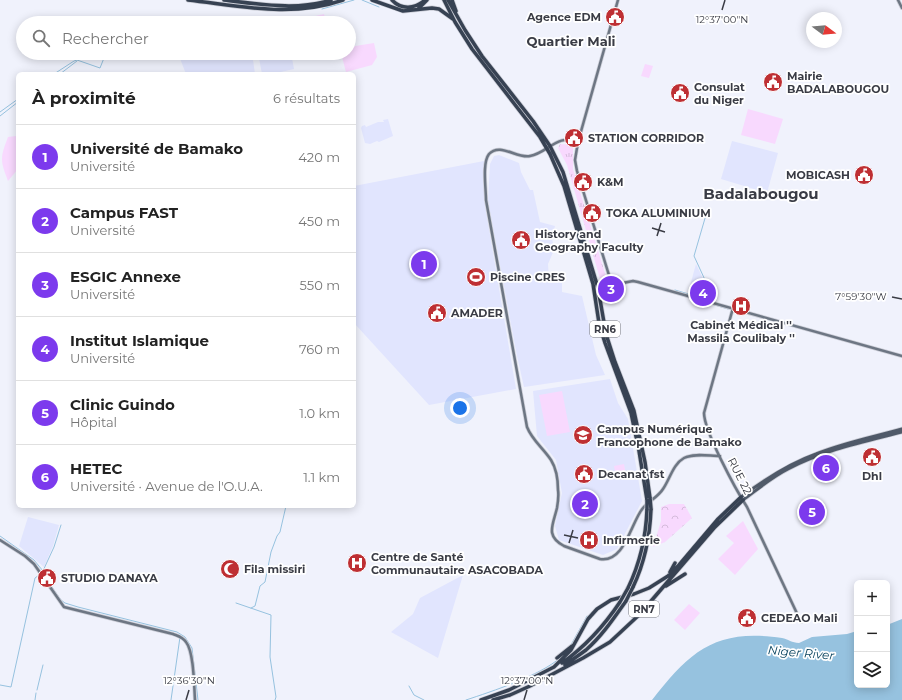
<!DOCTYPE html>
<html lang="fr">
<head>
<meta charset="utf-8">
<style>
  :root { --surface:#fff; --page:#f6f6f6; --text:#222; --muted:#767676; --line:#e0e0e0; --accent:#7c3aed }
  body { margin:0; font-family:Montserrat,sans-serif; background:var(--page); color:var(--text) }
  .controls { position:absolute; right:12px; bottom:12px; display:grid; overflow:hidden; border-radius:6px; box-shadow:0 2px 10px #0003 }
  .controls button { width:36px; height:36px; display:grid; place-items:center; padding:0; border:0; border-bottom:1px solid var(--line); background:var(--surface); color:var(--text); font:20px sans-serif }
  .compass { position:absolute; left:806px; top:12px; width:36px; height:36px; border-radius:50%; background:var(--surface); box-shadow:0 2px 10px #0003; rotate:106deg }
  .you { position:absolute; left:460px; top:408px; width:14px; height:14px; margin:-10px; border:3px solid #fff; border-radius:50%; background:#1a73e8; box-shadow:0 0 0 6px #1a73e833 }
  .badge { display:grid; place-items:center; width:26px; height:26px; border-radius:50%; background:var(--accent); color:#fff; font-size:13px; font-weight:700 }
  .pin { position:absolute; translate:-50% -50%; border:2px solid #fff; box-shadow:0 1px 4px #0006 }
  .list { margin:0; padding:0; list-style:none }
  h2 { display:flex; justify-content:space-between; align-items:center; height:52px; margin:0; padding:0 16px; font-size:17px }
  h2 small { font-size:13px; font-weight:400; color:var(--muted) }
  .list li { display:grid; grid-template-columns:26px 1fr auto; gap:12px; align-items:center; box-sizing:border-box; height:64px; padding:0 16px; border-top:1px solid var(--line) }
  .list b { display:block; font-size:15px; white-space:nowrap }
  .list p { margin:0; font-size:13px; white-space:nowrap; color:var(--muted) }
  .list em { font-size:13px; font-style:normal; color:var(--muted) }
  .icon { flex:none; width:22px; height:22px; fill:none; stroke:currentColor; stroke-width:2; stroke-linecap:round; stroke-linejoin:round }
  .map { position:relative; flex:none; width:902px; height:700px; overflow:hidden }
  .search { position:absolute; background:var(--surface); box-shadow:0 2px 10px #0003; left:16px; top:16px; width:340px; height:44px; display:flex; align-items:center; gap:10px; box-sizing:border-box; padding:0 14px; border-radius:22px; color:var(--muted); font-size:15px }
  .panel { position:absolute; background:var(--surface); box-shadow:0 2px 10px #0003; left:16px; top:72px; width:340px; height:436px; border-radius:6px }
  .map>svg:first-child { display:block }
  .built { fill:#e1e5fe }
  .forest { fill:url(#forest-crowns) }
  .park { fill:url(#park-tufts) }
  .garden { fill:#f8d9fe }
  .water { fill:#96c2df }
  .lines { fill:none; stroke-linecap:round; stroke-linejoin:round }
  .stream { stroke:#96c2df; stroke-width:1 }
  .secondary-casing { stroke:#ccced7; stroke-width:4 }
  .primary-casing { stroke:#ccced7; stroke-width:4.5 }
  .highway-casing { stroke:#ccced7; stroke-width:5 }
  .secondary { stroke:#6d7683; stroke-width:2.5 }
  .primary { stroke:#505a69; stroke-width:3 }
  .highway { stroke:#374253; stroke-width:3.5 }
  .highway-bridge-casing { stroke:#ccced7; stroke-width:5; stroke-linecap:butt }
  .highway-bridge { stroke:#374253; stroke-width:3.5 }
  .ticks { fill:none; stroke:#3a3c45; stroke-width:1.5 }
  .labels { text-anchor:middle; stroke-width:3.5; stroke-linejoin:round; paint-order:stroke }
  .shield { fill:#fff; stroke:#75767d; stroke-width:1 }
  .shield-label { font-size:10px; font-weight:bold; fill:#3a3c45 }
  .poi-label { font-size:11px; font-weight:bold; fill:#3a3c45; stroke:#fff; text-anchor:start }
  .street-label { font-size:11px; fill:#3a3c45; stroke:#fff }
  .water-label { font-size:12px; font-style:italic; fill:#033f5b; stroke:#fff }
  .quarter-label { font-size:13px; font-weight:bold; fill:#3a3c45; stroke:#fff }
  .district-label { font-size:15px; font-weight:bold; fill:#3a3c45; stroke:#fff }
  .ticks-label { font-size:10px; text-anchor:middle; fill:#3a3c45; stroke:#fff; stroke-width:3.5; stroke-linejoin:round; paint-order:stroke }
</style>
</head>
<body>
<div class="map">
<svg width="902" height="700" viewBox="0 0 902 700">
  <defs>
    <pattern id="forest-crowns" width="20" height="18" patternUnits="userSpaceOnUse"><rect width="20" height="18" fill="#f8d9fe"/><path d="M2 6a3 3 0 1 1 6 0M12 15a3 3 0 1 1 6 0" fill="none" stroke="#d5bbdb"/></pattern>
    <pattern id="park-tufts" width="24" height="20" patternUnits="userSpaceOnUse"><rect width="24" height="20" fill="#f8d9fe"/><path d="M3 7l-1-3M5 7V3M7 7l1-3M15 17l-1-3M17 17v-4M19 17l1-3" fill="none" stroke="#d5bbdb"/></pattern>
  </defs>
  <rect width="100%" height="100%" fill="#f0f2fc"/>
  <path class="built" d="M 193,53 L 252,53 L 255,74 L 186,74 L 179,56 Z
    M 258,53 L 291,53 L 294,69 L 272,74 L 262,74 Z
    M 388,119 L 393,136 L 379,142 L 377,141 L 370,144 L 365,143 L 361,128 L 362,126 L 365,125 L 366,127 L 378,122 L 384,122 L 383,120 Z
    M 732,141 L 778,153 L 767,193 L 721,179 Z
    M 499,155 L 519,163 L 521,172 L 530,190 L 533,190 L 540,222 L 555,226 L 552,238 L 554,250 L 548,264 L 549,280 L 562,283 L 562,292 L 582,296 L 596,355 L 605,375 L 524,387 L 517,356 L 488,201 L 490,164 L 494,156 Z
    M 484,161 L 485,205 L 516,389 L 429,405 L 354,323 L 354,186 Z
    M 696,264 L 710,293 L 708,298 L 688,293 Z
    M 610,379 L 618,403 L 628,419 L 642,501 L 617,549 L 603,555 L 559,540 L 555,526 L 562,493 L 556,460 L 537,436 L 533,391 Z
    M 28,517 L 59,525 L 53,546 L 44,567 L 19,546 Z
    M 463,575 L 438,658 L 391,632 L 413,614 L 420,598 Z"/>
  <path class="forest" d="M 669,504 L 684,504 L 692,518 L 665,542 L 653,547 L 661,521 L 661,507 Z"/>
  <path class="park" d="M 560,144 L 572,145 L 573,147 L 573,169 L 608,283 L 601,285 L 601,282 L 567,165 L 558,148 Z"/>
  <path class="garden" d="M 324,14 L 326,23 L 308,23 L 307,18 Z
    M 374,43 L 377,57 L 372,65 L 346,72 L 341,53 L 349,53 L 349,47 Z
    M 645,64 L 653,66 L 649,78 L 641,76 Z
    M 748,109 L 783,119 L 775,144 L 741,135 Z
    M 16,136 L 18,138 L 18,169 L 8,181 C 0,160 0,158 8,137 Z
    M 562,391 L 570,432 L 547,436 L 539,395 Z
    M 624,464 L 626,475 L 616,477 L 614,466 Z
    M 743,521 L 758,549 L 735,575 L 718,559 L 734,543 L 726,536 Z
    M 689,604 L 700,613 L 685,630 L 674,620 Z"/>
  <path class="water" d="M 902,619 L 902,700 L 652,700 C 690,651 716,628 782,638 C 788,639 792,643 799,643 L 812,637 L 847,634 L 857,631 L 857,685 L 887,685 L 887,625 Z"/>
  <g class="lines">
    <path class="stream" d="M 362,0 L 379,7
      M 322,9 L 354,0
      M 54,74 L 74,61 L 77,60 L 100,68 L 106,53
      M 60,74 L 77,61
      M 0,112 L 18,99
      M 0,116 L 18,102
      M 675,290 L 709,300 L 711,293 L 694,256 L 708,208
      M 674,293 L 690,298
      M 695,299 L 728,309
      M 61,525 L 54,547 L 42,573 L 61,600 L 65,603 L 78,607 L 177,632 L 185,637 L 192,648 L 198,700
      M 0,536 L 34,560 L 43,571
      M 236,603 L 271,615 L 270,657 L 276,697 L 275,700
      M 251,608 L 255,606 L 260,586 L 265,582 L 271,552 L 277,536 L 280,532 L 286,506
      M 566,649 L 572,643 L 587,616
      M 0,685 L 11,687 L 35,578 L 39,575
      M 409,686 L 414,695 L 424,700
      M 37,690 L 43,665
      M 35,700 L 36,693
      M 171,700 L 180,637
      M 466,700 C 493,691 539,676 560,658"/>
    <g class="secondary-casing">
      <path id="secondary" d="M 618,0 L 578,142 L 575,160 L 577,171 L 612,285 L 633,281 L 638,282 L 902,356
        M 898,0 L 902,8
        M 578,142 C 557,133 548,153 530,156 C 517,159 500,142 489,154 C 482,163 486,188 486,200 L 527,427 C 532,440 543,448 551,460 C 556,468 558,480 558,490 C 559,496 558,502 557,508 C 553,525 545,536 564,546 L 600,559 C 625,563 631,522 643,508 C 649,501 658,497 663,489 C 670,479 673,464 684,458 C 694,453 709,456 720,456
        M 733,308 L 704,413 C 704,431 736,490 747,507 L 801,622
        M 0,540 L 25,556 L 34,564 L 64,607 L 173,634 C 178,636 183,637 186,642 C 194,652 194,686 195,700"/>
    </g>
    <g class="primary-casing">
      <path id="primary" d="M 741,497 C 764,480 788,464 816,454 C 843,443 873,437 902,429
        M 743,500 C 758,489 772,477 788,469 C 824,450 863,442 902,432"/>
    </g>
    <g class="highway-casing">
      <path id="highway" d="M 188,0 C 241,6 291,18 343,0
        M 224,0 C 259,4 297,11 331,0
        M 372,0 L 403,11 L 432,8 L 439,9 L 453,19
        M 392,0 C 401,10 415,9 425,0
        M 444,0 L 455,22 L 472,49 L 540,137 L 550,154 L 564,186 L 593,284 L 599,323 L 605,343 L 631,413 L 639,451 L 647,500
        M 448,0 L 465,30 L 482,56 L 533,121 L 550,146 L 563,172 L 598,288 L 606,334 L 615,362 L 634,411 L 645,462 L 650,498
        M 452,0 L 456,11
        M 418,9 L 427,0
        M 670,572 L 675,563
        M 666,586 L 685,574
        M 633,587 C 645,562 650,536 651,509
        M 628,588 C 640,563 646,537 647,509
        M 557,658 L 572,646
        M 562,663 C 586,646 604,626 620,602
        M 565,665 C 572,660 579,655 586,650 C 602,636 614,618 626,601
        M 554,667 L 571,650 L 588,619 L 597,609 L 611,600 L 634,594 L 649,588 L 668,576 L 679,565 L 718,519 L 741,497
        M 481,700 L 509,690 L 554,667
        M 493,700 L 510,695 L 530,686 L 583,658 L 610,642 L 639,615 L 714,528 L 743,500"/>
    </g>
    <use href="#secondary" class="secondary"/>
    <use href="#primary" class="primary"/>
    <use href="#highway" class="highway"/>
    <g class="highway-bridge-casing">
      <path id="highway-bridge" d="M 650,498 L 651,509
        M 647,500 L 647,509
        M 626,601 L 633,587
        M 620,602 L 628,588"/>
    </g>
    <use href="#highway-bridge" class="highway-bridge"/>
  </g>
  <path class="ticks" d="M 722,10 L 725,0M 652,228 L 665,232M 657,236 L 661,223M 892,297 L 902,299M 564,535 L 578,538M 569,543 L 573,530M 186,700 L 189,690M 524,700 L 527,690"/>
  <defs>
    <g id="civic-disc" transform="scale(1)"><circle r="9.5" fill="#be2f33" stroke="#fff"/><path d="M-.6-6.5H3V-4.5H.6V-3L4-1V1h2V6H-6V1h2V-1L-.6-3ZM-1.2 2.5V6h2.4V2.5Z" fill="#fff"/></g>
    <g id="stadium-disc" transform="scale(1)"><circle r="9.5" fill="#be2f33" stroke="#fff"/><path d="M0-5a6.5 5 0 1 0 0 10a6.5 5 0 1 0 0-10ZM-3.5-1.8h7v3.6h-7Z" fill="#fff"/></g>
    <g id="hospital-disc" transform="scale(1)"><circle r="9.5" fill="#be2f33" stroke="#fff"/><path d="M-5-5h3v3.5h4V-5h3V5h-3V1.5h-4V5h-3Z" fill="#fff"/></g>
    <g id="university-disc" transform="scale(1)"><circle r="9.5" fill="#be2f33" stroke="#fff"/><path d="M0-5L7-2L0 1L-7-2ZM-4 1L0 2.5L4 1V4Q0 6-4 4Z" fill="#fff"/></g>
    <g id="mosque-disc" transform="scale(1)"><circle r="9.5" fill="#be2f33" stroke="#fff"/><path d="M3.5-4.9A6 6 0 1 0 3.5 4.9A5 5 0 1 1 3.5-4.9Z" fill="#fff"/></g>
  </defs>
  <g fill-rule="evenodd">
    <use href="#civic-disc" x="615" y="17"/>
    <use href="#civic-disc" x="773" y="82"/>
    <use href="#civic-disc" x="680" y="93"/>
    <use href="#civic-disc" x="574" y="138"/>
    <use href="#civic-disc" x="864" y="175"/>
    <use href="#civic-disc" x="583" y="182"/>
    <use href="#civic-disc" x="592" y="213"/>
    <use href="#civic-disc" x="521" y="240"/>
    <use href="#stadium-disc" x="476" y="277"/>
    <use href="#hospital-disc" x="741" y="306"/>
    <use href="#civic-disc" x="437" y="313"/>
    <use href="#university-disc" x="583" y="435"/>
    <use href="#civic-disc" x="872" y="457"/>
    <use href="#civic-disc" x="584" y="474"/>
    <use href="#hospital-disc" x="589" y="540"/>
    <use href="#hospital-disc" x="357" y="563"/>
    <use href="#mosque-disc" x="230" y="569"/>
    <use href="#civic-disc" x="47" y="578"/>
    <use href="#civic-disc" x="747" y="618"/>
  </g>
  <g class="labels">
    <g class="shield">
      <rect x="590" y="321" width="30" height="16" rx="3"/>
      <rect x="629" y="601" width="30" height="16" rx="3"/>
    </g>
    <g class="shield-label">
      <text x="605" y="333">RN6</text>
      <text x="644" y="613">RN7</text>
    </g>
    <g class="poi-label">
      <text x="601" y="21" text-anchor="end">Agence EDM</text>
      <text x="787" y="80">Mairie<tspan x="787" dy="13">BADALABOUGOU</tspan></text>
      <text x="694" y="91">Consulat<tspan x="694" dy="13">du Niger</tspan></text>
      <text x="588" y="142">STATION CORRIDOR</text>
      <text x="850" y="179" text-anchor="end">MOBICASH</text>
      <text x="597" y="186">K&amp;M</text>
      <text x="606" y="217">TOKA ALUMINIUM</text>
      <text x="535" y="238">History and<tspan x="535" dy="13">Geography Faculty</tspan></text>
      <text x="490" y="281">Piscine CRES</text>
      <text x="451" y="317">AMADER</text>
      <text x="741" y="329" text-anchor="middle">Cabinet Médical ''<tspan x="741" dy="13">Massila Coulibaly ''</tspan></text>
      <text x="597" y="433">Campus Numérique<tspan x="597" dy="13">Francophone de Bamako</tspan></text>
      <text x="598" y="478">Decanat fst</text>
      <text x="872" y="480" text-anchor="middle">Dhl</text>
      <text x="603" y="544">Infirmerie</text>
      <text x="371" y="561">Centre de Santé<tspan x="371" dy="13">Communautaire ASACOBADA</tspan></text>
      <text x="244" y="573">Fila missiri</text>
      <text x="61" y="582">STUDIO DANAYA</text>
      <text x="761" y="622">CEDEAO Mali</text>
    </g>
    <g class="street-label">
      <text transform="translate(740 476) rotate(63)" y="4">RUE 22</text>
    </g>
    <g class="water-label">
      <text transform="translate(801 653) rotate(5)" y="4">Niger River</text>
    </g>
    <g class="quarter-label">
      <text x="571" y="46">Quartier Mali</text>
    </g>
    <g class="district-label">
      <text x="761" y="199">Badalabougou</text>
    </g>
  </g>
  <g class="ticks-label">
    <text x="722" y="23">12°37'00"N</text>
    <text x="861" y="300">7°59'30"W</text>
    <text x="189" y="684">12°36'30"N</text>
    <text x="527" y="684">12°37'00"N</text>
  </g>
</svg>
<div class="controls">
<button>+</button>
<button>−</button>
<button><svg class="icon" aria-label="layers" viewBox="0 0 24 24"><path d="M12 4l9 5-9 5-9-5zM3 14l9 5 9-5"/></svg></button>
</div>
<svg class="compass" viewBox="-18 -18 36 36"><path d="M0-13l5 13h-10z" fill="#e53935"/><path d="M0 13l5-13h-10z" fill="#767676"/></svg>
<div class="you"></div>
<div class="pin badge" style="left:424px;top:264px">1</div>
<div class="pin badge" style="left:585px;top:504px">2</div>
<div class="pin badge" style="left:611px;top:289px">3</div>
<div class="pin badge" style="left:703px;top:293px">4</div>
<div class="pin badge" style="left:812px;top:512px">5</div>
<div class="pin badge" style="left:826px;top:468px">6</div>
<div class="search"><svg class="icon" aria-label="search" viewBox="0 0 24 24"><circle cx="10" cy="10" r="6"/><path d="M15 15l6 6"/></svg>Rechercher</div>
<section class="panel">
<h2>À proximité<small>6 résultats</small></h2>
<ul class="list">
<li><span class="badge">1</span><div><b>Université de Bamako</b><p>Université</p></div><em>420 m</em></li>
<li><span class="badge">2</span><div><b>Campus FAST</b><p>Université</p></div><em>450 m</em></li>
<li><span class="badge">3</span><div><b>ESGIC Annexe</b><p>Université</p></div><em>550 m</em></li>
<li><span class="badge">4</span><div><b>Institut Islamique</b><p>Université</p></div><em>760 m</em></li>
<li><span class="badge">5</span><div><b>Clinic Guindo</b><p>Hôpital</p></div><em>1.0 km</em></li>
<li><span class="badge">6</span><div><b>HETEC</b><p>Université · Avenue de l'O.U.A.</p></div><em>1.1 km</em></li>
</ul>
</section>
</div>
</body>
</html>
